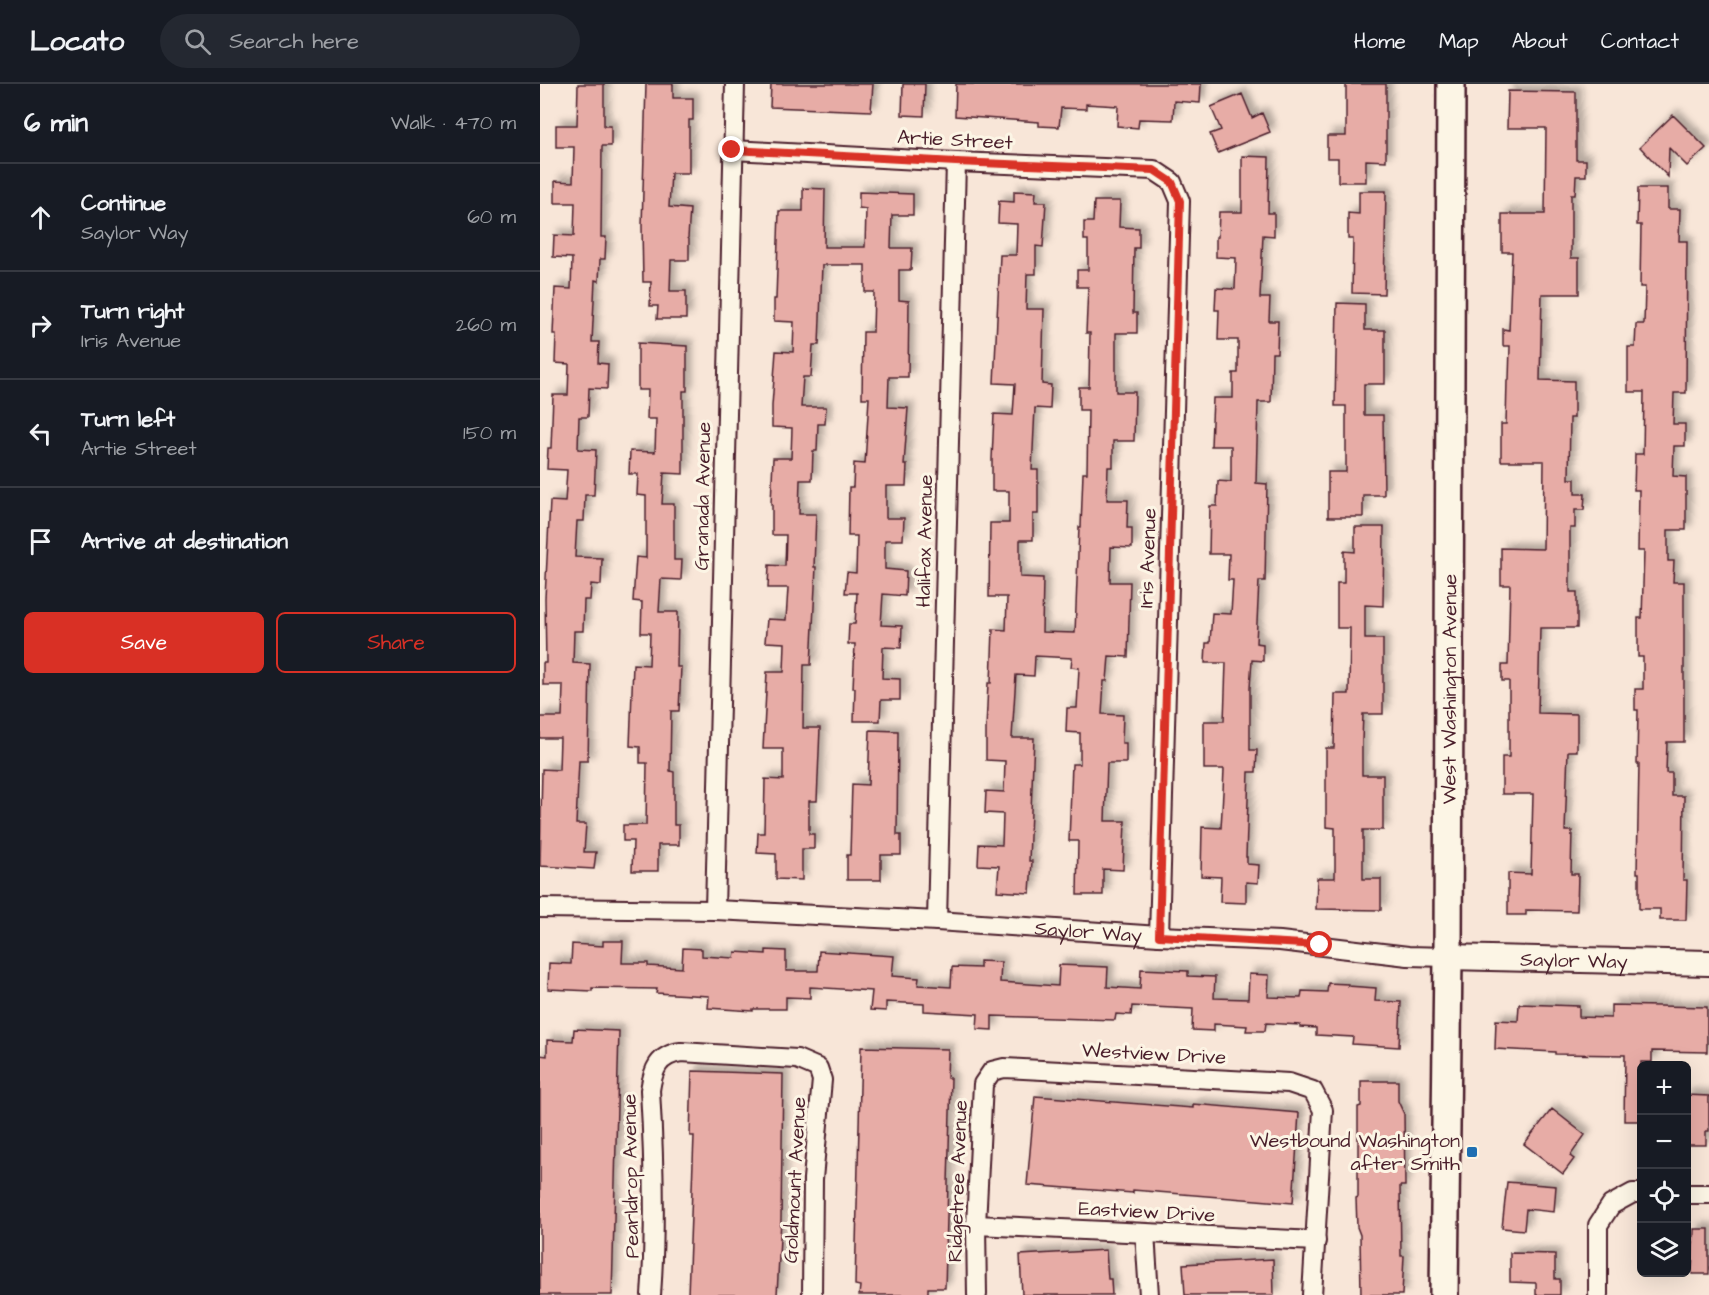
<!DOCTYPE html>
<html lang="en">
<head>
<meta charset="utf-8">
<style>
  :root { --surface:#171b24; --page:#242831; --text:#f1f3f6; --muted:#9ea1a6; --line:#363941; --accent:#d93025 }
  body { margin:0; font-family:"Architects Daughter",sans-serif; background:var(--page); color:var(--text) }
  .controls { position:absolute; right:18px; bottom:18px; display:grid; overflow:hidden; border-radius:9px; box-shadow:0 6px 24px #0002 }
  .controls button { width:54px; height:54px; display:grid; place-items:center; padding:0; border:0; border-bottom:2px solid var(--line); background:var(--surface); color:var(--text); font:30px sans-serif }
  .stop { position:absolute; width:18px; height:18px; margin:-14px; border:4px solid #d93025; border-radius:50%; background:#fff }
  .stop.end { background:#d93025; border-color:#fff; box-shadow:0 2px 6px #0008 }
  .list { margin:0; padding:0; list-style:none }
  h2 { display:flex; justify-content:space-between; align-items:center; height:78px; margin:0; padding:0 24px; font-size:26px }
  h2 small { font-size:20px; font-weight:400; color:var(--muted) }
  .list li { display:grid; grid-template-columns:39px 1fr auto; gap:18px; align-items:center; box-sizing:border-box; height:108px; padding:0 24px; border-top:2px solid var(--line) }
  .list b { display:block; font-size:22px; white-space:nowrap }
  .list p { margin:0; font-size:20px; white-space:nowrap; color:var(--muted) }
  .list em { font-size:20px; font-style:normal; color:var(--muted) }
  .actions { display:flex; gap:12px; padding:18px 24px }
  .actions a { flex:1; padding:14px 0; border:2px solid var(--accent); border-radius:9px; text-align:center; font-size:21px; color:var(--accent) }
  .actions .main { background:var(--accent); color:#fff }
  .icon { flex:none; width:33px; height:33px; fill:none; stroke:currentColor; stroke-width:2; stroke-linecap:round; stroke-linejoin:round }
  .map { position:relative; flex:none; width:1169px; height:1211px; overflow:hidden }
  header { display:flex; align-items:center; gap:36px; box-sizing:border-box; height:84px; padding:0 30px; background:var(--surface); border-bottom:2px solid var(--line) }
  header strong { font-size:28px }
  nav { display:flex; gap:33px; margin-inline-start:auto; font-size:21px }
  .search { width:420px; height:54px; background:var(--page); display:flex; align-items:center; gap:15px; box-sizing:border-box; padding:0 21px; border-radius:33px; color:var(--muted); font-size:22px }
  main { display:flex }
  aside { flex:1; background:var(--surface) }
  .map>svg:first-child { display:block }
  .building { fill:#e7aca6; stroke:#4a1f2b; stroke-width:1.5; filter:url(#shadow) }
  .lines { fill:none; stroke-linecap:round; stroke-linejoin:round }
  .minor-casing { stroke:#4a1f2b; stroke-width:22 }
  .tertiary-casing { stroke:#4a1f2b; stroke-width:28 }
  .secondary-casing { stroke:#4a1f2b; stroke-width:32 }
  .minor { stroke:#fcf5e5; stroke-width:18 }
  .tertiary { stroke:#fcf5e5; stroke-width:24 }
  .secondary { stroke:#fcf5e5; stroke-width:27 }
  .route { stroke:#d93025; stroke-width:8 }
  .poi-dot { fill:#1f6fb2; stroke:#fcf5e5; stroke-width:2 }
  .labels { text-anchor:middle; stroke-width:6; stroke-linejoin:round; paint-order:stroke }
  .street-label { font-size:20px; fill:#4a1f2b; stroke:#fcf5e5 }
  .poi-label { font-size:20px; fill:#4a1f2b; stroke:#fcf5e5; text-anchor:end }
</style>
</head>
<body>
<header>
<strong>Locato</strong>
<div class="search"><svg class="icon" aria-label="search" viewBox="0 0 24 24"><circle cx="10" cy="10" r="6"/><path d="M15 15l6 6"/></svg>Search here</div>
<nav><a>Home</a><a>Map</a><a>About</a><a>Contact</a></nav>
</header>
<main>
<aside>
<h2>6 min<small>Walk · 470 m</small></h2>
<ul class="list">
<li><svg class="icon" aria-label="ahead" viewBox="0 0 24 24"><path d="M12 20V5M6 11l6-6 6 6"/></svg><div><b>Continue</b><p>Saylor Way</p></div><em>60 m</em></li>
<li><svg class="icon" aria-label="right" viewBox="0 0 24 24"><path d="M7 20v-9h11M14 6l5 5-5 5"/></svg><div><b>Turn right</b><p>Iris Avenue</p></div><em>260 m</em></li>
<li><svg class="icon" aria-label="left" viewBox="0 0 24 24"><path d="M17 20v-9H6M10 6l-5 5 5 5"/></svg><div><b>Turn left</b><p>Artie Street</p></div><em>150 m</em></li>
<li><svg class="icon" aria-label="arrive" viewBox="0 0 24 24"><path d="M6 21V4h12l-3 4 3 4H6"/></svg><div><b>Arrive at destination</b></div></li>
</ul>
<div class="actions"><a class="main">Save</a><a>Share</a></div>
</aside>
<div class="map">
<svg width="1169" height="1211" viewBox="0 0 1169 1211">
  <defs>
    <filter id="shadow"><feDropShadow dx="5.5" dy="-5.5" stdDeviation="3" flood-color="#0004"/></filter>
  </defs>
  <rect width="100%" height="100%" fill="#f8e6d8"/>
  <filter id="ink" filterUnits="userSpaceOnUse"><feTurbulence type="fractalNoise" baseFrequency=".0167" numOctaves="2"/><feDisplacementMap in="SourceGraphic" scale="12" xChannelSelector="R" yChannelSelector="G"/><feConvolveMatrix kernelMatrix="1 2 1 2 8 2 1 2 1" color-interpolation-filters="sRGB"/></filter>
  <g filter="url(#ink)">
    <path class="building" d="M 38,0 L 64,0 L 64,42 L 71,42 L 71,62 L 62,62 L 61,153 L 66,153 L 65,175 L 60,175 L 59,197 L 55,196 L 52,258 L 59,258 L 58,279 L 68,280 L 67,305 L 49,304 L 48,333 L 39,333 L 38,365 L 56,366 L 54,411 L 45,411 L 44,437 L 37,437 L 35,473 L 62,474 L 61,501 L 51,500 L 50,516 L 44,516 L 43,547 L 34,547 L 33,579 L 50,580 L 48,677 L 39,677 L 36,740 L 46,740 L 44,768 L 56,768 L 54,785 L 0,782 L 2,685 L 19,686 L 20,654 L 0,654 L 0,633 L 22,633 L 23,601 L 3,601 L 3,579 L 6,579 L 5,514 L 10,417 L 25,418 L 27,386 L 7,385 L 8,364 L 11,364 L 13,311 L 28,311 L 29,280 L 15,279 L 16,250 L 13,250 L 15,204 L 31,205 L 32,174 L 13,173 L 14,151 L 34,152 L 35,119 L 15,119 L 15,97 L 33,98 L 34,63 L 16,63 L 16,41 L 37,41 Z
      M 106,0 L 133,0 L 133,14 L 153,14 L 153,36 L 149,36 L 149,89 L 131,89 L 129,123 L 150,125 L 148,154 L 149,155 L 149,176 L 131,176 L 130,207 L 146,207 L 146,235 L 117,235 L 118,222 L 110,222 L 111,198 L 103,198 L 102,142 Z
      M 231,0 L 333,0 L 331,27 L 230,23 Z
      M 363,0 L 385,0 L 384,32 L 362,31 Z
      M 416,0 L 661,0 L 660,19 L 634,17 L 633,36 L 599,35 L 598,44 L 577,42 L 578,22 L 546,20 L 546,25 L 521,24 L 519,43 L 499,42 L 499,38 L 415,32 Z
      M 806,0 L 846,0 L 846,77 L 826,76 L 826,98 L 798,98 L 798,74 L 787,74 L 787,52 L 806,52 Z
      M 968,7 L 1036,8 L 1036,76 L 1046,76 L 1046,92 L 1036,92 L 1035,111 L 1031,111 L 1031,174 L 1039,174 L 1039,210 L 1002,210 L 1000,296 L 1034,297 L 1034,334 L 1030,334 L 1029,395 L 1035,395 L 1035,410 L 1045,410 L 1044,426 L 1035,426 L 1035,444 L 1030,444 L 1030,508 L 1037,508 L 1037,544 L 1000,544 L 998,629 L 1037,630 L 1037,667 L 1028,667 L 1025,747 L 1032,747 L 1031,790 L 1038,790 L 1037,827 L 986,826 L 986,831 L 968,831 L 968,789 L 991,790 L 993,710 L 962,710 L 962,673 L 969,673 L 969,597 L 962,597 L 962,581 L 968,581 L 970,501 L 961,501 L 961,464 L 1003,465 L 1004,377 L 961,377 L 961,340 L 966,340 L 967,296 L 969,296 L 970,262 L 963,262 L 963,245 L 969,246 L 972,168 L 962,168 L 962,130 L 1005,130 L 1006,44 L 967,44 Z
      M 702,10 L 712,34 L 722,29 L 730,48 L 678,69 L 670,50 L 681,46 L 671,23 Z
      M 1133,31 L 1166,64 L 1147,82 L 1129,64 L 1128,93 L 1100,63 Z
      M 702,72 L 729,73 L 728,129 L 734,129 L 734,152 L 723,151 L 720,214 L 730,214 L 729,237 L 738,237 L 737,269 L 732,269 L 731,318 L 718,318 L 716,399 L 727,400 L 725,497 L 719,497 L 716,559 L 723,560 L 723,577 L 712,576 L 710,604 L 710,666 L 717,666 L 716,688 L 709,688 L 706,773 L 707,773 L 707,780 L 719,781 L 718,799 L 706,798 L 706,819 L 680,818 L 681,793 L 661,792 L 662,743 L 681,744 L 683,708 L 684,685 L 664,685 L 664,637 L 684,637 L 686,579 L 665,579 L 666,559 L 670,559 L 672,529 L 691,530 L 693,496 L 688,496 L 689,470 L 669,470 L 670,422 L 677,422 L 678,397 L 691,398 L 691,362 L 671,362 L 673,314 L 693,314 L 693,289 L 698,289 L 698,256 L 678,256 L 679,226 L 675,226 L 676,204 L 695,205 L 696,174 L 676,173 L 676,153 L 678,153 L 679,128 L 702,128 Z
      M 263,104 L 285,105 L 284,163 L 325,163 L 326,125 L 319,124 L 319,108 L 373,110 L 373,131 L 352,131 L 351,164 L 372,164 L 371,186 L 359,186 L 359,216 L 369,217 L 368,293 L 349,293 L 348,323 L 368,324 L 364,381 L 367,381 L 366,402 L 346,402 L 346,434 L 364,434 L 363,456 L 345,456 L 345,485 L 366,487 L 365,512 L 343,510 L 341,541 L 362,542 L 361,564 L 343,563 L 342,594 L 360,595 L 360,616 L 341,616 L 340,637 L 314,637 L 315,604 L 313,604 L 315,560 L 308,560 L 309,540 L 315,540 L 317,509 L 305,509 L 307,488 L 316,489 L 317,452 L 308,452 L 309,403 L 313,403 L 314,379 L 325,380 L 329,314 L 322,314 L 323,248 L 333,248 L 334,208 L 325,208 L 325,181 L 282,181 L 279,261 L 273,261 L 271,293 L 263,293 L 261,323 L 286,323 L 285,340 L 278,340 L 277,367 L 273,367 L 272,396 L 260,396 L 259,430 L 276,430 L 274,483 L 276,483 L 271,581 L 264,581 L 263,644 L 280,644 L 277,717 L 269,717 L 269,750 L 274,750 L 274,765 L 262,765 L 262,796 L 236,795 L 236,770 L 217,769 L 218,749 L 224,749 L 225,695 L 243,696 L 243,665 L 223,665 L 227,588 L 244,588 L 245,559 L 225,558 L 227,535 L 246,536 L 248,504 L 228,504 L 229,481 L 245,482 L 246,451 L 232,451 L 232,420 L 231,420 L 233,374 L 251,374 L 252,344 L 232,343 L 232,322 L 236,267 L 253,268 L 254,238 L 234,237 L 234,215 L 236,215 L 239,127 L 263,127 Z
      M 1098,104 L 1128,104 L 1128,125 L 1140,125 L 1139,157 L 1147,157 L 1146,309 L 1134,309 L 1133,340 L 1145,340 L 1145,362 L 1134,362 L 1133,392 L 1146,393 L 1146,446 L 1128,446 L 1128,477 L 1134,477 L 1133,498 L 1144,498 L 1144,658 L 1127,658 L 1126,689 L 1132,689 L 1132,712 L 1144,712 L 1143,796 L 1147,796 L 1146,836 L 1120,836 L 1120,825 L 1099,825 L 1099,789 L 1097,789 L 1099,680 L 1097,680 L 1098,626 L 1095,626 L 1095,605 L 1103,605 L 1103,573 L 1098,573 L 1098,534 L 1102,534 L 1104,467 L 1098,467 L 1099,406 L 1094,406 L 1095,370 L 1103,370 L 1104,308 L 1088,308 L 1088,263 L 1095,263 L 1096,240 L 1104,240 L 1105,203 L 1100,203 L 1101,141 L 1097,141 Z
      M 474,107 L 496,108 L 495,118 L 506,118 L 503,163 L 496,162 L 496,190 L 487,190 L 486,225 L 504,225 L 502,300 L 511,301 L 510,325 L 495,324 L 492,386 L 498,386 L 498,430 L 493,430 L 493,456 L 480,456 L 480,493 L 503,494 L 502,548 L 535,549 L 539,443 L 541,443 L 543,389 L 547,389 L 548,326 L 539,326 L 539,303 L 549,303 L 550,249 L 546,249 L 548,203 L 537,203 L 537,186 L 548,186 L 548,156 L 544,156 L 544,138 L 553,138 L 554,117 L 580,117 L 579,143 L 599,144 L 599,164 L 594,164 L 593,229 L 597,229 L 597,249 L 576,249 L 576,308 L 595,308 L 594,357 L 573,357 L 573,383 L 568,383 L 567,416 L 588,416 L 587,444 L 592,444 L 592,464 L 571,463 L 570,498 L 590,498 L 588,573 L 569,572 L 567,597 L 564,597 L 562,630 L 583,631 L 582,659 L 586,659 L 586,679 L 567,679 L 565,737 L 585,737 L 583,786 L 563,785 L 563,811 L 537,811 L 538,757 L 529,757 L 532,680 L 540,680 L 540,649 L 526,648 L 527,624 L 537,624 L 539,584 L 531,583 L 532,574 L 495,572 L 494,592 L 476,591 L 472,654 L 494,654 L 489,777 L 492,777 L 490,809 L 457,807 L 459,782 L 438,781 L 439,760 L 462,761 L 463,730 L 445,729 L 446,707 L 464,708 L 465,677 L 446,676 L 446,645 L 448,599 L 451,599 L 453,545 L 466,546 L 467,513 L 449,513 L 450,439 L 469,439 L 469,407 L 452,407 L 452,375 L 454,330 L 473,331 L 475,300 L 454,299 L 460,171 L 476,171 L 477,140 L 458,139 L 459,117 L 474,118 Z
      M 819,107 L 846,107 L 844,210 L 812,209 L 813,155 L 808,155 L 808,129 L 819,130 Z
      M 797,219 L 825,220 L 825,246 L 845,246 L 845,300 L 824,300 L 824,331 L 843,331 L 844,411 L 823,411 L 823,433 L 788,433 L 788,388 L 806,388 L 806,322 L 795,322 Z
      M 98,259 L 147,262 L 147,307 L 143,307 L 143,390 L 124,389 L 122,420 L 134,420 L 134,476 L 142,476 L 141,496 L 121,495 L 119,528 L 138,528 L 137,583 L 141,583 L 139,627 L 131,627 L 130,687 L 134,688 L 134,741 L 139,741 L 139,761 L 118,761 L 118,787 L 92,787 L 93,757 L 83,757 L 83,741 L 106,741 L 107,679 L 100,679 L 100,663 L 90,662 L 93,580 L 109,581 L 110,549 L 101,549 L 102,518 L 93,517 L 96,473 L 106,474 L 106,412 L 97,411 L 98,390 L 89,390 L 90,367 L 115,368 L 116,335 L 107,335 L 108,306 L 98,306 Z
      M 815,443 L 844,443 L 843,522 L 825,521 L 825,555 L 843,555 L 843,630 L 823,630 L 822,657 L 822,691 L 843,691 L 843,746 L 823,746 L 823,795 L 841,795 L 841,826 L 776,825 L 777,794 L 795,794 L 795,744 L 786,743 L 786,664 L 794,664 L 795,610 L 809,610 L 810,544 L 797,544 L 797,499 L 804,499 L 804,467 L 815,468 Z
      M 330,646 L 358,647 L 357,751 L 361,751 L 361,771 L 341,771 L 341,796 L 307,796 L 307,771 L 310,771 L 312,700 L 328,701 Z
      M 63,857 L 83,857 L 82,879 L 108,879 L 108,882 L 142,884 L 143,864 L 162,865 L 162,872 L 194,874 L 195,868 L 226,870 L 226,866 L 246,867 L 246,887 L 278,887 L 279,867 L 354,872 L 352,892 L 379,894 L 378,901 L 411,903 L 412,883 L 440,884 L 440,877 L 461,878 L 460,898 L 518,902 L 519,881 L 568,883 L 567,903 L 600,905 L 601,885 L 648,887 L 648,892 L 675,893 L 674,914 L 708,915 L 709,890 L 729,891 L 728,913 L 761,914 L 762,907 L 787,908 L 788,899 L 808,900 L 808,902 L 836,904 L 835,917 L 861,918 L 859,963 L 812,960 L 813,953 L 776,951 L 776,944 L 760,943 L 760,941 L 726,939 L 725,947 L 706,947 L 707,942 L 674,940 L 674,947 L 652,946 L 653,925 L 592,922 L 591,931 L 576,930 L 575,936 L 452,932 L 452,946 L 437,945 L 438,930 L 384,927 L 384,920 L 346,918 L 346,927 L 330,926 L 332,907 L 270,903 L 270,914 L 246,913 L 246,925 L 213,925 L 213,927 L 168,924 L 169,912 L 116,909 L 117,905 L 52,904 L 52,907 L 8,905 L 9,879 L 31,880 L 32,860 L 63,862 Z
      M 979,920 L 1039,922 L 1039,933 L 1071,934 L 1071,921 L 1167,923 L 1167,968 L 1112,967 L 1112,978 L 1101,978 L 1101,1037 L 1084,1037 L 1085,971 L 1015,970 L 1015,968 L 955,965 L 956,936 L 978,937 Z
      M 34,945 L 79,947 L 72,1211 L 0,1211 L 0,971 L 7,972 L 7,956 L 33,957 Z
      M 321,963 L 408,965 L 407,994 L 411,994 L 405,1204 L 388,1204 L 388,1211 L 319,1211 L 320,1202 L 315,1201 Z
      M 152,987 L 243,990 L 241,1135 L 237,1211 L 148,1211 L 154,1052 L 150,1052 Z
      M 821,997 L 858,997 L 858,1017 L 864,1030 L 865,1102 L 860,1102 L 861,1172 L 864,1172 L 862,1211 L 821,1211 L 820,1151 L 817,1143 L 816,1114 L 818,1113 L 818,1023 L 821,1022 Z
      M 1146,1011 L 1169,1012 L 1169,1047 L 1166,1047 L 1166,1061 L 1146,1061 Z
      M 495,1012 L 653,1024 L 653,1020 L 759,1029 L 753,1119 L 593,1106 L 593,1109 L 487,1101 Z
      M 1012,1025 L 1045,1051 L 1030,1072 L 1034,1075 L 1023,1090 L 984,1060 Z
      M 967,1098 L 1016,1102 L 1014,1128 L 986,1125 L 984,1146 L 962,1144 Z
      M 1154,1145 L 1169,1145 L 1169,1190 L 1152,1190 Z
      M 566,1166 L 568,1195 L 571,1195 L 572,1211 L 482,1211 L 480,1171 Z
      M 970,1169 L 1015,1170 L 1015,1195 L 1020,1195 L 1020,1211 L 996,1211 L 996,1199 L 970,1198 Z
      M 733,1175 L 734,1211 L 645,1211 L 643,1180 Z"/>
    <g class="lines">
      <g class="minor-casing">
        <g id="minor">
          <path d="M 192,66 L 416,78 L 614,86 L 632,98 L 640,117 L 619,852"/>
          <path id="s1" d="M 0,824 L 175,826 L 397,837 L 619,852 L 740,857 L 868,872 L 908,873"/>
          <path d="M 175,826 L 195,0"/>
          <path d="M 397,837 L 416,78"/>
          <path d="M 1146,1110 L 1169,1110"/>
          <path d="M 436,1141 L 776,1157"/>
          <path d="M 605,1149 L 609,1211"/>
          <path d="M 111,1211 C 116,1143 114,1074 110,1006 C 113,986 118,971 141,968 L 257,975 L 278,984 L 282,996 L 273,1095 L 272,1211"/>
          <path d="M 437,1211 L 436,1141 L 443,1000 L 452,987 L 464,984 L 749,999 L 773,1007 L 783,1026 L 772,1211"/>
          <path d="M 1058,1211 L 1058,1141 L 1071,1121 L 1093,1109 L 1102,1109"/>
        </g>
      </g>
      <g class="tertiary-casing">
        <g id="tertiary">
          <path id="s2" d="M 908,873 L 1169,879"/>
        </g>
      </g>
      <g class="secondary-casing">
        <g id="secondary">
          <path id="s3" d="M 904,1211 L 908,873 L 911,0"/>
        </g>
      </g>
      <use href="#minor" class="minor"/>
      <use href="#tertiary" class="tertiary"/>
      <use href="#secondary" class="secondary"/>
    </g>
  </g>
  <g class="lines" filter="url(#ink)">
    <path class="route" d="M 192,66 L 416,78 L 614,86 L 632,98 L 640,117 L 619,852 L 780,861"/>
  </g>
  <rect class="poi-dot" x="926" y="1062" width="12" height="12" rx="3"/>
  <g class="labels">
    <g class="street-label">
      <text transform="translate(415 55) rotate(3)" y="7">Artie Street</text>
      <text transform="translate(162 412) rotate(-89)" y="7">Granada Avenue</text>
      <text transform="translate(384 457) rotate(-89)" y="7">Halifax Avenue</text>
      <text transform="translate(607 474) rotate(-88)" y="7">Iris Avenue</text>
      <text dy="7" stroke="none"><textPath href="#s3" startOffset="606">West Washington Avenue</textPath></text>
      <text dy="7" stroke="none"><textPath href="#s1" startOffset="549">Saylor Way</textPath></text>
      <text dy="7" stroke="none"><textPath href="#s2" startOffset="126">Saylor Way</textPath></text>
      <text transform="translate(614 969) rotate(3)" y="7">Westview Drive</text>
      <text transform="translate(90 1092) rotate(-91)" y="7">Pearldrop Avenue</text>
      <text transform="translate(254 1096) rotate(-87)" y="7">Goldmount Avenue</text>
      <text transform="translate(417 1097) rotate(-88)" y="7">Ridgetree Avenue</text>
      <text transform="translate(607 1127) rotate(3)" y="7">Eastview Drive</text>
    </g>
    <g class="poi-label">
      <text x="920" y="1063">Westbound Washington<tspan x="920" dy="23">after Smith</tspan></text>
    </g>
  </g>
</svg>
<div class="controls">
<button>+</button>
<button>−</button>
<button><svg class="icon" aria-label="locate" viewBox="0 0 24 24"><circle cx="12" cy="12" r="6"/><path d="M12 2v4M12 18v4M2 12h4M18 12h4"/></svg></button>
<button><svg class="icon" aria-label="layers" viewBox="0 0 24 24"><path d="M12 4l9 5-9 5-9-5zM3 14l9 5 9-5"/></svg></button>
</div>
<div class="stop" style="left:780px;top:861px"></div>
<div class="stop end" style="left:192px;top:66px"></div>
</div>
</main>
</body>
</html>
